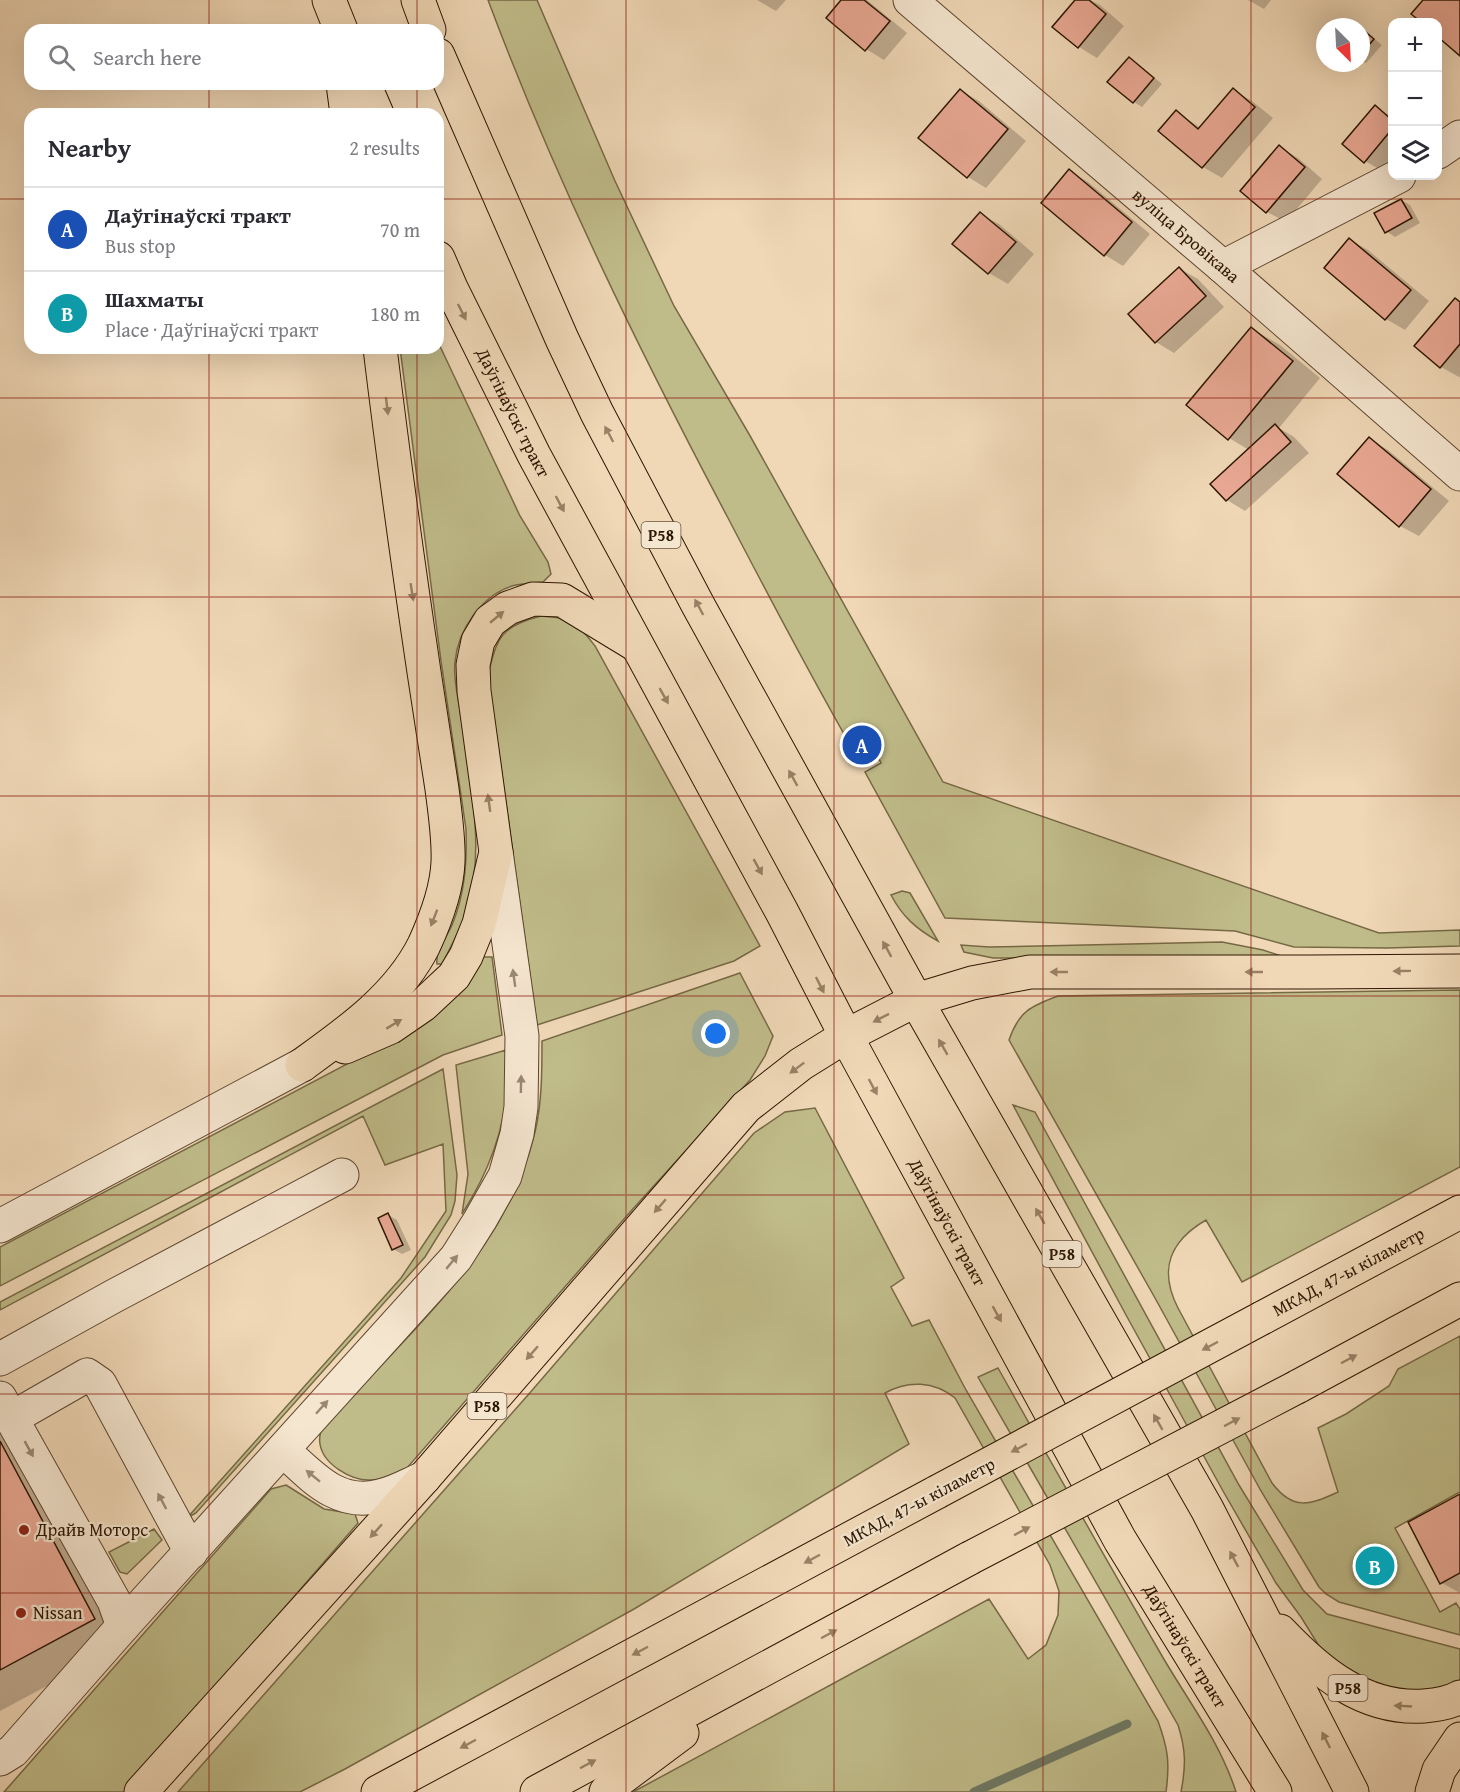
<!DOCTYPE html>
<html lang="en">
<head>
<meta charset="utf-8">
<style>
  :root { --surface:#fff; --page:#f2f2f3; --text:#2b2b33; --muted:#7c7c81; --line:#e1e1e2; --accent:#b45309 }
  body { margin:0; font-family:"Gentium Book Plus",serif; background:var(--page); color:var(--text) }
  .controls { position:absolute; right:18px; top:18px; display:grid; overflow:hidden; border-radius:12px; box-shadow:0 6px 24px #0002 }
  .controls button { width:54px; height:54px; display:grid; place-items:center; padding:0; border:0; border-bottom:2px solid var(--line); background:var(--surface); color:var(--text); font:30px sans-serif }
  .compass { position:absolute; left:1316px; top:18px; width:54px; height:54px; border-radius:50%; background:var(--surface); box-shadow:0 6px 24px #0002; rotate:156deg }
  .you { position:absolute; left:716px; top:1034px; width:21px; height:21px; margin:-15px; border:4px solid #fff; border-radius:50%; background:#1a73e8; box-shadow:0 0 0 9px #1a73e833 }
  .badge { display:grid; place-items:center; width:39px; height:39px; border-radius:50%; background:var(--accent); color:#fff; font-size:20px; font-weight:700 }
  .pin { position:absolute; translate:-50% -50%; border:3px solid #fff; box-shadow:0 2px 6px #0006 }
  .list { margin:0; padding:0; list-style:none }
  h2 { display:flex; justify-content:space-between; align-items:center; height:78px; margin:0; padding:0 24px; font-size:26px }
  h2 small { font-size:20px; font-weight:400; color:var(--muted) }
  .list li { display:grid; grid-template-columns:39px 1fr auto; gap:18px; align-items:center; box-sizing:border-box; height:84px; padding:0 24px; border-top:2px solid var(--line) }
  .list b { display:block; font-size:22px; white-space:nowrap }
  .list p { margin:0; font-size:20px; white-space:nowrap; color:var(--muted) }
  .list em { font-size:20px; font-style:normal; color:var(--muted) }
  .icon { flex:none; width:33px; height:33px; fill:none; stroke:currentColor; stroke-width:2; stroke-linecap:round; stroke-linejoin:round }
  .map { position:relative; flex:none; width:1460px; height:1792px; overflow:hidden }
  .search { position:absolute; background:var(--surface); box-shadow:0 6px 24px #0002; left:24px; top:24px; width:420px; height:66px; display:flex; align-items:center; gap:15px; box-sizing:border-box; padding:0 21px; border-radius:18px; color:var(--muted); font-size:22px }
  .panel { position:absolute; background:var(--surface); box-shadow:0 6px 24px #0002; left:24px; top:108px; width:420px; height:246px; border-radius:18px }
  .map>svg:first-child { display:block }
  .green { fill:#c0bc8a; stroke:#766945; stroke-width:1.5 }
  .shadow { fill:#0003 }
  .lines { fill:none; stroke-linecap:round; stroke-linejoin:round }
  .stream { stroke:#6f7965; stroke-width:9 }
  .building { fill:#eaa995; stroke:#2c1600; stroke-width:1.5 }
  .minor-casing { stroke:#5d462e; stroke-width:35 }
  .major-casing { stroke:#2c1600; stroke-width:35 }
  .highway-casing { stroke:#2c1600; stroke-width:35 }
  .minor { stroke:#f5e6d0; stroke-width:33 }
  .major { stroke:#f0d8b7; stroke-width:33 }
  .highway { stroke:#f0d8b7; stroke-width:33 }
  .highway-bridge-casing { stroke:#2c1600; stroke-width:35; stroke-linecap:butt }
  .highway-bridge { stroke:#f0d8b7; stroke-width:33 }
  .oneway { fill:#988165 }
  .oneway2 { fill:#9b8872 }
  .grid { fill:none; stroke:#8f2418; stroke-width:1.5; stroke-opacity:0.55 }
  .poi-dot { fill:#8f2418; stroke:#f5e6d0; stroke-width:2 }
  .labels { text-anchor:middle; stroke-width:4.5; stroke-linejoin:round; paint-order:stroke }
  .shield { fill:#f5e6d0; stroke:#68543e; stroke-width:1.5 }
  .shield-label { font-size:16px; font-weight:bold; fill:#2c1600 }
  .street-label { font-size:18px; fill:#2c1600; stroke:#f5e6d0 }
  .poi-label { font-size:18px; fill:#2c1600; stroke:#f5e6d0; text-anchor:start }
</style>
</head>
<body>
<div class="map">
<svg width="1460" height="1792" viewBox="0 0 1460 1792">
  <rect width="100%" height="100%" fill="#f0d8b7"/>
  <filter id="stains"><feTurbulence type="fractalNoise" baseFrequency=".00333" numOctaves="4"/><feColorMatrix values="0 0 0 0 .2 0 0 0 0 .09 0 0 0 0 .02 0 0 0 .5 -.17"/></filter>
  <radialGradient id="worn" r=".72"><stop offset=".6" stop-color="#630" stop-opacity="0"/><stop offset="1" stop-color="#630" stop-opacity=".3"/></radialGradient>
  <path class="green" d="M 488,0 L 537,0 L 615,181 L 674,306 L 749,434 L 943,782 L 1379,933 L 1460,930 L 1460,946 L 1387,948 L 1294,947 L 1235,931 L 945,918 L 865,772 L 881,763 L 862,726 L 844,734 C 804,663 766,591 728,518 C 639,350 555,179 488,0 Z
    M 438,342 L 520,516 L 548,562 L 551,574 L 543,582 C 533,583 521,583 512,586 C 481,596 458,630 455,662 C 453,678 458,696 460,711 C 466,749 473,786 475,824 C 477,852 475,883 467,910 C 461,929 451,946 442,964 L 437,964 C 435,951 447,937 452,925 C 465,894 467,862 466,829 L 441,661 L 400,348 L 438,348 Z
    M 541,616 C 573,618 576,622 595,646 L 760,946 L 734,961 L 537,1025 L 488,675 C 497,637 501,626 541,616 Z
    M 902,891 L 910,893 L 938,941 C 916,929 902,916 891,895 Z
    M 1222,942 L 1263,950 L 1287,958 L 993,958 L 964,952 L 961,945 L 989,947 Z
    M 482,957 L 492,957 L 502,1035 L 443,1055 L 0,1286 L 0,1247 L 404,1034 Z
    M 740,973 L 773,1036 L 765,1056 L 750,1080 L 631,1211 L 407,1468 C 396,1473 383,1480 371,1480 C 351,1481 323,1464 320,1444 C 319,1439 320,1434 321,1430 C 350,1399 378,1369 406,1339 C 465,1275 514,1219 535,1132 C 542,1103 542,1071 542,1041 Z
    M 1460,990 L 1460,1167 L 1242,1282 L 1206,1220 C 1170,1241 1158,1269 1178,1308 L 1272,1483 C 1293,1511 1310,1505 1338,1492 L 1318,1428 L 1346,1414 L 1389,1386 L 1398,1369 L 1460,1336 L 1460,1492 L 1395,1528 L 1440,1612 L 1456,1603 L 1460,1609 L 1460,1635 L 1339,1602 L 1326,1594 L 1319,1587 L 1261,1491 L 1155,1298 L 1009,1040 C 1019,1011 1031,1006 1058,996 Z
    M 506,1050 C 507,1062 508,1075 507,1087 C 504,1134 487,1175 462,1214 L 468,1174 L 456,1065 Z
    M 443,1069 L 457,1175 L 455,1201 L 451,1215 L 425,1257 L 196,1513 L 187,1518 L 401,1278 L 446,1211 L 443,1144 L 385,1165 L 363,1116 L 0,1310 L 0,1302 Z
    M 1013,1105 L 1035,1112 L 1239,1485 L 1303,1590 L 1327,1614 L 1460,1649 L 1460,1687 L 1431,1698 L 1353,1678 L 1319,1646 L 1301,1617 L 1276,1583 L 1223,1491 L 1126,1315 Z
    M 815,1108 L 904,1278 L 891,1287 L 912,1326 L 929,1320 L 966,1390 L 1158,1721 C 1168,1749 1170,1762 1166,1792 L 633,1792 L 989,1599 L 1028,1659 L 1046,1645 L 1058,1615 L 1059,1591 L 1050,1565 L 955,1398 C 934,1381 908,1380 885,1393 L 909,1444 L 634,1609 L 345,1769 L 300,1792 L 178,1792 L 528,1395 L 754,1133 L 785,1112 Z
    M 998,1368 C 1051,1462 1104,1556 1158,1649 C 1185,1697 1219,1739 1236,1792 L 1181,1792 C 1186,1766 1186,1750 1178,1725 L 978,1377 Z
    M 286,1485 L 324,1509 L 355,1514 L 358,1523 L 124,1792 L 4,1792 L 271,1489 Z
    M 154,1529 L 162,1540 L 127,1574 L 120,1572 L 109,1552 Z"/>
  <path class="shadow" d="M 757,0 L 786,0 L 776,11 Z
    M 843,0 L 867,0 L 907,33 L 884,60 L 866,49 Z
    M 1077,0 L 1090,0 L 1100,5 L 1124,26 L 1097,58 L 1079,47 Z
    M 1248,0 L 1271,0 L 1264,9 Z
    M 1361,28 L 1382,45 L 1366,63 L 1361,61 Z
    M 1129,59 L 1138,64 L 1162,84 L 1142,107 L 1134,102 Z
    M 960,90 L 979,101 L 1026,141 L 986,188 L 968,177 L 920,138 Z
    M 1233,90 L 1252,101 L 1273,118 L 1222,178 L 1203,167 L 1161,131 L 1176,112 L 1201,128 Z
    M 1375,107 L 1392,117 L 1392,162 L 1384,172 L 1365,161 Z
    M 1279,147 L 1298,158 L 1322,179 L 1286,222 L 1267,212 Z
    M 1069,171 L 1088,182 L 1150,234 L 1123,266 L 1105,255 Z
    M 1401,200 L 1410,205 L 1420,223 L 1395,237 L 1386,231 Z
    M 980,214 L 999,224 L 1034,254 L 1008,284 L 989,273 L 954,244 Z
    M 1350,240 L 1368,250 L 1429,301 L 1405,330 L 1386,319 L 1326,268 Z
    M 1180,269 L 1198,279 L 1224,307 L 1174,353 L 1156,342 Z
    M 1460,303 L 1460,377 L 1459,377 L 1441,367 Z
    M 1252,329 L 1280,345 L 1320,378 L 1279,428 L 1294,437 L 1309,453 L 1245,511 L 1227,500 L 1249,450 L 1229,438 Z
    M 1370,439 L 1388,450 L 1449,501 L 1419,536 L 1400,526 L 1339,474 Z
    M 388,1215 L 397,1220 L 411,1250 L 402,1254 L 393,1249 Z
    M 0,1425 L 131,1641 L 0,1711 Z
    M 1460,1496 L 1460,1593 L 1442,1583 Z"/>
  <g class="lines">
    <path class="stream" d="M 974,1792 L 1127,1724"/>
  </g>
  <path class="building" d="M 841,0 L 864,0 L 890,21 L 865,51 L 826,18 Z
    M 1075,0 L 1089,0 L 1106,14 L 1078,48 L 1052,27 Z
    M 1423,0 L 1460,0 L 1460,56 L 1438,37 L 1438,22 L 1421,22 L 1411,14 Z
    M 1361,28 L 1374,39 L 1361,54 Z
    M 1129,57 L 1154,78 L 1133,103 L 1107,82 Z
    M 1233,88 L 1255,107 L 1202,168 L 1158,131 L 1176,110 L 1198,129 Z
    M 960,89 L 1008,129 L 967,178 L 918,138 Z
    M 1375,105 L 1392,120 L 1392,129 L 1364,163 L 1342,144 Z
    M 1279,145 L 1305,167 L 1266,213 L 1240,191 Z
    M 1069,169 L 1132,222 L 1104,256 L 1041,203 Z
    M 1401,199 L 1412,218 L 1385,233 L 1374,213 Z
    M 980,212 L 1016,242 L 988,274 L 952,244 Z
    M 1349,238 L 1411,290 L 1385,320 L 1324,268 Z
    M 1179,267 L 1206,296 L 1155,343 L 1128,314 Z
    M 1455,298 L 1460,302 L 1460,344 L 1440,368 L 1414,346 Z
    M 1251,327 L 1293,361 L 1228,440 L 1186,405 Z
    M 1275,424 L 1291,442 L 1226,501 L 1210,484 Z
    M 1369,437 L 1431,489 L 1399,527 L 1337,474 Z
    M 388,1213 L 403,1245 L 392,1250 L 378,1218 Z
    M 0,1441 L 95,1619 L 0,1670 Z
    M 1460,1494 L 1460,1573 L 1440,1584 L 1408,1522 Z"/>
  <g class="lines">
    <g class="minor-casing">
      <g id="minor">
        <path id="s1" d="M 910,0 L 1223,267 L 1460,474"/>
        <path d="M 1438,152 L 1460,137"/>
        <path d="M 1223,267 L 1399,176"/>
        <path d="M 0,1226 L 302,1065"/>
        <path d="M 0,1359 L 114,1296 L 342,1175"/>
        <path d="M 0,1398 L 114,1601 L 123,1626"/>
        <path d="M 12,1418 L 87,1375 L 100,1384 L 191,1552"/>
        <path d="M 283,1450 C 312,1476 337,1507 380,1496 C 395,1493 410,1484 424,1478"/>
        <path d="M 0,1759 L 13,1751 L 123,1626 L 456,1258 L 480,1220 L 505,1176 L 517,1134 L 521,1107 L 522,1036 L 496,852"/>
      </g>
    </g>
    <g class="major-casing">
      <g id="major">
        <path d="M 329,0 L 341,30"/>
        <path d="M 418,0 L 429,30"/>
        <path d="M 438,55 L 562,339 L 597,413 L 698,605 L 916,1000"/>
        <path d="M 343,84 L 347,114"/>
        <path d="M 364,84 L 377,114"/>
        <path id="s2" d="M 438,258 L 451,288 L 534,455 L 782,912 L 846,1036"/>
        <path d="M 345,1047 L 391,1027 L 423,1005 L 454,976 L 466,956 L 479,924 L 496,852 L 474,691 L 473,665 L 478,641 L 490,621 L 508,608 L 533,599 L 562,600 L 636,645"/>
        <path d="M 302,1065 C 348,1032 398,997 424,945 C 435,921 447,888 448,862 C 449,838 445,813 442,789 C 436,750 430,711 424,672 C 408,564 393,456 380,348"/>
      </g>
    </g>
    <g class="highway-casing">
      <g id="highway">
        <path d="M 916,1000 L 1207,1509 L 1352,1792"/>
        <path id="s3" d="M 846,1036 L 1120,1540 L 1275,1792"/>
        <path id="s4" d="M 1262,1318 L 1460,1212"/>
        <path d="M 1297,1387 L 1460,1299"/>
        <path d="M 1280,1631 C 1319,1672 1364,1710 1424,1706 C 1436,1705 1450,1703 1460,1697"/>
        <path d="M 141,1792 L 424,1478 L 746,1107 L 801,1064 L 846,1036 L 916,1000 L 972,983 L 1030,972 L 1312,972 L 1460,971"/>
        <path d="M 378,1792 L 937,1492"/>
        <path d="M 537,1792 L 970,1558"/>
        <path d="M 606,1792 L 615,1783 L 682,1733"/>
        <path d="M 1432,1792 L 1439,1770 L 1460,1739"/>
      </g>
    </g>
    <use href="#minor" class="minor"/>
    <use href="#major" class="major"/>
    <use href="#highway" class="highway"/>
    <g class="highway-bridge-casing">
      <path id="highway-bridge" d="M 937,1492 L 1262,1318
        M 970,1558 L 1297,1387"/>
    </g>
    <use href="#highway-bridge" class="highway-bridge"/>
  </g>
  <defs><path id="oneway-solid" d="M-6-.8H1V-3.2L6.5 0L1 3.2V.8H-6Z" transform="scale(1.5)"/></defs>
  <g class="oneway">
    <use href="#oneway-solid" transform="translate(462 312) rotate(63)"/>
    <use href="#oneway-solid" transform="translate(387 406) rotate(83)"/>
    <use href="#oneway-solid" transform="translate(609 434) rotate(-118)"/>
    <use href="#oneway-solid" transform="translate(560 504) rotate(62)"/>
    <use href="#oneway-solid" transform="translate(412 592) rotate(81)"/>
    <use href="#oneway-solid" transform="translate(699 607) rotate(-118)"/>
    <use href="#oneway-solid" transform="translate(497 617) rotate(-40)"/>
    <use href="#oneway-solid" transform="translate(664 696) rotate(61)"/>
    <use href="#oneway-solid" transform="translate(793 778) rotate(-119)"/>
    <use href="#oneway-solid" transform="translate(489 803) rotate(-98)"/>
    <use href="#oneway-solid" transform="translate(758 867) rotate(61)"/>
    <use href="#oneway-solid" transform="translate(434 918) rotate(111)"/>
    <use href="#oneway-solid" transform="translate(887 949) rotate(-119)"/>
    <use href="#oneway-solid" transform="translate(1402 971) rotate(179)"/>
    <use href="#oneway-solid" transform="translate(1059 972) rotate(-180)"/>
    <use href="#oneway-solid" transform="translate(1254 972) rotate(-180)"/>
    <use href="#oneway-solid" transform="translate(820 985) rotate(63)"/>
    <use href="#oneway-solid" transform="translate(881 1018) rotate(153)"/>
    <use href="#oneway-solid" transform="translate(394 1024) rotate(-31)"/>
    <use href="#oneway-solid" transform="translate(943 1047) rotate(-120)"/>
    <use href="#oneway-solid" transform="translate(797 1068) rotate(143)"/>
    <use href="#oneway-solid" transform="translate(873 1087) rotate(62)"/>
    <use href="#oneway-solid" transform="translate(660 1206) rotate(131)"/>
    <use href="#oneway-solid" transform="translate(1040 1216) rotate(-120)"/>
    <use href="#oneway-solid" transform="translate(997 1314) rotate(61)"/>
    <use href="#oneway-solid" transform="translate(1210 1346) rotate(152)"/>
    <use href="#oneway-solid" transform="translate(532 1353) rotate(131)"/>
    <use href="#oneway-solid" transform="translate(1349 1359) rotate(-28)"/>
    <use href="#oneway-solid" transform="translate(1158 1422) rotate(-120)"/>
    <use href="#oneway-solid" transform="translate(1232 1422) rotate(-28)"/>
    <use href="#oneway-solid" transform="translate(1019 1448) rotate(152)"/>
    <use href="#oneway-solid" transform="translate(376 1531) rotate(132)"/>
    <use href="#oneway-solid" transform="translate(1022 1531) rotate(-28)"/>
    <use href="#oneway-solid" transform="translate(812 1559) rotate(152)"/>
    <use href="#oneway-solid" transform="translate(1234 1559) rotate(-118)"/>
    <use href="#oneway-solid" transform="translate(829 1634) rotate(-28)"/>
    <use href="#oneway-solid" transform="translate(640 1651) rotate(152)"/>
    <use href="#oneway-solid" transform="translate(1403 1706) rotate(-177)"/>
    <use href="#oneway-solid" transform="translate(1326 1740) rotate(-117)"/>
    <use href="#oneway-solid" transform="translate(468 1744) rotate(152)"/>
    <use href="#oneway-solid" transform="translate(588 1764) rotate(-28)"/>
  </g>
  <g class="oneway2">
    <use href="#oneway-solid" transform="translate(514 978) rotate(-98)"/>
    <use href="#oneway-solid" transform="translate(521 1084) rotate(-89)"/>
    <use href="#oneway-solid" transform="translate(452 1262) rotate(-50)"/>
    <use href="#oneway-solid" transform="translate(322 1407) rotate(-48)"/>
    <use href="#oneway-solid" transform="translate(29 1449) rotate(61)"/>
    <use href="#oneway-solid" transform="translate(313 1476) rotate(-141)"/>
    <use href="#oneway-solid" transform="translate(162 1501) rotate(-118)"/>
  </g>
  <path class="grid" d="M 209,0 L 209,30M 417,0 L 417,30M 626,0 L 626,1792M 834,0 L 834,1792M 1043,0 L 1043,1792M 1251,0 L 1251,1792M 209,84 L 209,114M 417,84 L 417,114M 0,199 L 30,199M 438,199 L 1460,199M 209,348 L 209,1792M 417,348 L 417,1792M 0,398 L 1460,398M 0,597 L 1460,597M 0,796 L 1460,796M 0,996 L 1460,996M 0,1195 L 1460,1195M 0,1394 L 1460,1394M 0,1593 L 1460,1593"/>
  <g class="poi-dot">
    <circle cx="24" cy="1530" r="6"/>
    <circle cx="21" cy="1613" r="6"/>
  </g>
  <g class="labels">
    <g class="shield">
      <rect x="641.5" y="522" width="39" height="26" rx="4.5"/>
      <rect x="1042.5" y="1241" width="39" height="26" rx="4.5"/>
      <rect x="467.5" y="1393" width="39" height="26" rx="4.5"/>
      <rect x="1328.5" y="1675" width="39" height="26" rx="4.5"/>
    </g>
    <g class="shield-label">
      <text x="661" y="541">Р58</text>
      <text x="1062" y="1260">Р58</text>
      <text x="487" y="1412">Р58</text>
      <text x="1348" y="1694">Р58</text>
    </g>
    <g class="street-label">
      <text dy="6" stroke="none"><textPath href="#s1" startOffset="363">вуліца Бровікава</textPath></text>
      <text dy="6" stroke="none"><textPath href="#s2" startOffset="172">Даўгінаўскі тракт</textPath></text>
      <text dy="6" stroke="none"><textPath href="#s3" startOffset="212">Даўгінаўскі тракт</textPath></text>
      <text dy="6" stroke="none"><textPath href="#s4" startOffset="98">МКАД, 47-ы кіламетр</textPath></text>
      <text transform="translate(919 1502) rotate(-28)" y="6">МКАД, 47-ы кіламетр</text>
      <text dy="6" stroke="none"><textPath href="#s3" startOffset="698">Даўгінаўскі тракт</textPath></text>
    </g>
    <g class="poi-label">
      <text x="36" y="1536">Драйв Моторс</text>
      <text x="33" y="1619">Nissan</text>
    </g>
  </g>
  <rect width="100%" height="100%" filter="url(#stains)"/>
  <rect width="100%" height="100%" fill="url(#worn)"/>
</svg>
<div class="controls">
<button>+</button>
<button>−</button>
<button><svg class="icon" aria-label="layers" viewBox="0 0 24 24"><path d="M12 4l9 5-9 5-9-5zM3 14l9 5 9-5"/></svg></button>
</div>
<svg class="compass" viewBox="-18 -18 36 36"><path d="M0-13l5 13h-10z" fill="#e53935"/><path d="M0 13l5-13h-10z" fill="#7c7c81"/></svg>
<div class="you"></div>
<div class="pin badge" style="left:862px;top:745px;background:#1a4fb4">A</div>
<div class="pin badge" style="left:1375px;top:1566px;background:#0f9aa8">B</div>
<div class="search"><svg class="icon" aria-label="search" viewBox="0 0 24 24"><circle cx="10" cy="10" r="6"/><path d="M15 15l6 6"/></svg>Search here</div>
<section class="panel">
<h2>Nearby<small>2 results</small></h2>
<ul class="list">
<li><span class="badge" style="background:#1a4fb4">A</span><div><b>Даўгінаўскі тракт</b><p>Bus stop</p></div><em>70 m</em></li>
<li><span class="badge" style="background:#0f9aa8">B</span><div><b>Шахматы</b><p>Place · Даўгінаўскі тракт</p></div><em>180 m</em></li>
</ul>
</section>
</div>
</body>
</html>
